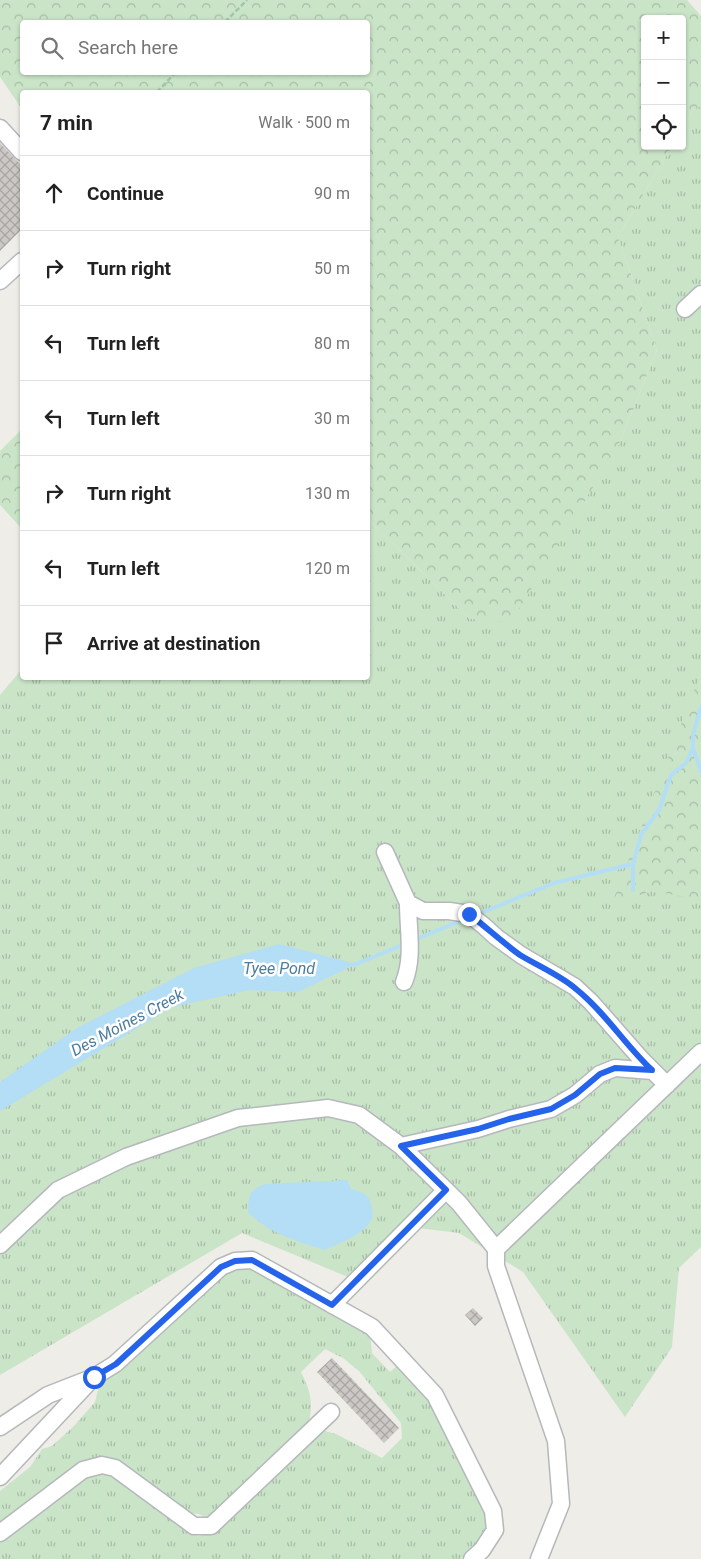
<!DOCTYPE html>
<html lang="en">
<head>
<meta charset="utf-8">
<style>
  :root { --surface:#fff; --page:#f6f6f6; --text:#222; --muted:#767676; --line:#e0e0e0 }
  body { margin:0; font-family:Roboto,sans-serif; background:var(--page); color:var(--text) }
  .controls { position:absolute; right:15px; top:15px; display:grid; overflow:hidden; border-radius:5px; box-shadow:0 1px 4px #0004 }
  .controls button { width:45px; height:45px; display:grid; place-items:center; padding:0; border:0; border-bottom:1px solid var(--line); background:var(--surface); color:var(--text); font:25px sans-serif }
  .stop { position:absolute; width:15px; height:15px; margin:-11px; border:4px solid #2563eb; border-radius:50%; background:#fff }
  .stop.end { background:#2563eb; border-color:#fff; box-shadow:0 1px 5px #0008 }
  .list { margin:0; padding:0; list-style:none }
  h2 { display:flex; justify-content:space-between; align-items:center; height:65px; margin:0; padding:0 20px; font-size:21px }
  h2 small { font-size:16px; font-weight:400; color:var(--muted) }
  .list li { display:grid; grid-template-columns:32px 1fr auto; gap:15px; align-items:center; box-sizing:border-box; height:75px; padding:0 20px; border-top:1px solid var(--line) }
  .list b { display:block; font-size:19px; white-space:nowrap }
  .list em { font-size:16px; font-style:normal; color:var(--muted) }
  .icon { flex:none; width:28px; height:28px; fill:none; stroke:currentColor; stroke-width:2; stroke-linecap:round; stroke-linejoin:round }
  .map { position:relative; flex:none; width:701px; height:1559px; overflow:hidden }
  .search { position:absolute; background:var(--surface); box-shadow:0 1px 4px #0004; left:20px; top:20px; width:350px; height:55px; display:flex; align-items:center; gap:12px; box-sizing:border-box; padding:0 18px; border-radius:5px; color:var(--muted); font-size:19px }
  .panel { position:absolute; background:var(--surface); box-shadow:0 1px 4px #0004; left:20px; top:90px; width:350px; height:590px; border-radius:5px }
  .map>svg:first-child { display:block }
  .grass { fill:url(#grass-tufts) }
  .forest { fill:url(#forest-crowns); fill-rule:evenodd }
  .water { fill:#b3def5 }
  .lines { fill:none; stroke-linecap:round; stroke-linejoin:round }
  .stream { stroke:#b3def5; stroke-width:4 }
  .building { fill:url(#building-cross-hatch) }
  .minor-casing { stroke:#b5b8bb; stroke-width:19 }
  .path { stroke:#a2c4a9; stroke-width:2.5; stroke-dasharray:5 2.5; stroke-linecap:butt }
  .minor { stroke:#fff; stroke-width:16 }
  .route { stroke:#2563eb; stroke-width:6 }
  .labels { text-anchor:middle; stroke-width:5; stroke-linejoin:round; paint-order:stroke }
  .water-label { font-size:16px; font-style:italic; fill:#4c7b9e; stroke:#fff }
</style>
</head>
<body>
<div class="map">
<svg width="701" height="1559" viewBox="0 0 701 1559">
  <defs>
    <pattern id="grass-tufts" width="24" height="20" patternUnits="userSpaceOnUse" patternTransform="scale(1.25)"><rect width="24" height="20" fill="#cae4c8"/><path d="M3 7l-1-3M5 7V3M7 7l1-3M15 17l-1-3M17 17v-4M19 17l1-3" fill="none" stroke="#a7bca6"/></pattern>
    <pattern id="forest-crowns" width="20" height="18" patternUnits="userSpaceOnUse" patternTransform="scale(1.25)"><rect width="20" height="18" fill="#cae4c8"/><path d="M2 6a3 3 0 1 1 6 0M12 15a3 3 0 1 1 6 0" fill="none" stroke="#a7bca6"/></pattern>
    <pattern id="building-cross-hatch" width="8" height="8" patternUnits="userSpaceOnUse" patternTransform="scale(1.25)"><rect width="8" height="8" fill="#cbc8c5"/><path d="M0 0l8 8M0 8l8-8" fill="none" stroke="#a8a6a4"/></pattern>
  </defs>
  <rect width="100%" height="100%" fill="#efede8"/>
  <path class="grass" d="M 701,106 L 701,1247 L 679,1268 L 672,1347 L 625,1417 L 523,1272 L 459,1233 L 418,1228 L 348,1277 L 242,1233 L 0,1375 L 0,695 L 22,669 L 22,678 L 368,678 L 368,519 L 470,619 L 618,446 L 657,350 L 618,237 L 672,146 L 682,146 L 682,129 L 694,109 Z
    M 251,1267 L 370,1335 L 372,1353 L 390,1372 L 400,1363 L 428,1396 L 488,1522 C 486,1539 473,1548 461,1559 L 0,1559 L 0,1538 L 74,1481 L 104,1468 L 129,1482 L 198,1536 L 211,1533 L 318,1433 L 325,1431 L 336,1434 L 382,1458 L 402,1438 L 401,1423 L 359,1371 L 343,1358 L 325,1349 L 301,1372 C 311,1392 313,1402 309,1423 L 207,1519 L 199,1514 L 183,1512 L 103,1460 L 0,1529 L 0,1491 L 30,1467 L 42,1449 L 52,1446 L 74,1426 L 95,1402 L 100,1381 L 228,1269 Z"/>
  <path class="forest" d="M 0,0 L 687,0 L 701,16 L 701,106 L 694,109 L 682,129 L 682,19 L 645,19 L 645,146 L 672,146 L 618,237 L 657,350 L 618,446 L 511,622 L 470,619 L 368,519 L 368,92 L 22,92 L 22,109 L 0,77 ZM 22,22 L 368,22 L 368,72 L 22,72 Z
    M 22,429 L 22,529 L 0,505 L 0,451 Z
    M 701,673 L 701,900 L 654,891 L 612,903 Z"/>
  <path class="water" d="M 279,944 L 356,964 L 298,992 L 250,990 L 172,1007 L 0,1111 L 0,1082 L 77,1028 L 194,968 Z
    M 347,1180 L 351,1189 C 361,1192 368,1193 371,1204 C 372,1210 374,1215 371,1220 C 366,1233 338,1244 325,1250 C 298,1242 267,1232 248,1212 C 248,1196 250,1188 266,1184 Z"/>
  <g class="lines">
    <path class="stream" d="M 693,748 L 701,771
      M 633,890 L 633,864 L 641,835 L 659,810 L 671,775 L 686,763 L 693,748 L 693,735 L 701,707
      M 476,915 L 554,883 L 633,864
      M 414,940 L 465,919
      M 351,965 L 356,964 L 405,944"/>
  </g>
  <path class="building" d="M 0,143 L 22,166 L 22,229 L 0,251 Z
    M 473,1308 L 483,1318 L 475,1326 L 465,1315 Z
    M 332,1358 L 399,1428 L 384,1443 L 317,1372 Z"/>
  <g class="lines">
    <g class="minor-casing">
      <path id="minor" d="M 0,128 L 22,152
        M 0,281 L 22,261
        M 685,309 L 701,294
        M 385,852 L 408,903 L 423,911 L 449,911 L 469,914 L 484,926 L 496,937 L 521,955 L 575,987 L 591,1002 L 642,1060 L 667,1085
        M 404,982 C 414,957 408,930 408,903
        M 401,1146 L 478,1129 L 509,1119 L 551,1109 L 575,1095 L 600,1074 L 615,1068 L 652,1071
        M 0,1245 L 58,1190 L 126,1157 L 238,1118 L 328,1108 L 359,1115 L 401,1146 L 459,1203 L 496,1249 L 496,1266 L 556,1441 L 561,1504 L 539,1559
        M 496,1249 L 701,1052
        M 332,1305 L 446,1190
        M 0,1427 L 48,1395 L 94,1377 L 115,1364 L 221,1267 L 235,1261 L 252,1260 L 372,1327 L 435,1395 L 493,1511 L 495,1530 L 482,1550 L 472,1559
        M 0,1477 L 90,1381
        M 0,1533 L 83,1470 L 102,1465 L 115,1468 L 194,1526 L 211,1526 L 331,1412"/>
    </g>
    <path class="path" d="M 225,22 L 247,0
      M 157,92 L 176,72"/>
    <use href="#minor" class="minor"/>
  </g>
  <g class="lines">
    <path class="route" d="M 94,1377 L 116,1364 L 221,1267 L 235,1261 L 252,1260 L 332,1305 L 446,1190 L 401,1146 L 478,1129 L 509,1119 L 551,1109 L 575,1095 L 600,1074 L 615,1068 L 652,1070 C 625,1045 605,1012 576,989 C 560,975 538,966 520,955 C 502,942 486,927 469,914"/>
  </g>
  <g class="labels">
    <g class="water-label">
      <text x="279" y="974">Tyee Pond</text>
      <text transform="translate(127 1022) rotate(-28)" y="6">Des Moines Creek</text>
    </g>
  </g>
</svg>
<div class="controls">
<button>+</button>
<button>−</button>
<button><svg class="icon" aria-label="locate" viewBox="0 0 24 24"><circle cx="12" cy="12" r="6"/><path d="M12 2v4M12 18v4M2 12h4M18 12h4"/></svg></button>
</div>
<div class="stop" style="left:94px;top:1377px"></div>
<div class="stop end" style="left:469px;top:914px"></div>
<div class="search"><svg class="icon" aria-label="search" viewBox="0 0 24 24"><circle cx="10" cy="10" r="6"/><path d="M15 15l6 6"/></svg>Search here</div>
<section class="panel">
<h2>7 min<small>Walk · 500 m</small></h2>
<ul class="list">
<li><svg class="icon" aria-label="ahead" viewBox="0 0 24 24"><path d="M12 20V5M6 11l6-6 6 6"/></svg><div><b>Continue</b></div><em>90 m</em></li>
<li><svg class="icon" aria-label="right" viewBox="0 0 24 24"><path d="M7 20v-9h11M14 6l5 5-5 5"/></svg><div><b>Turn right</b></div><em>50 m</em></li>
<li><svg class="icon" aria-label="left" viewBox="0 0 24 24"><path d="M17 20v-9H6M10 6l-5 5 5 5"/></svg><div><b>Turn left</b></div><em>80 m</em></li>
<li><svg class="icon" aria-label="left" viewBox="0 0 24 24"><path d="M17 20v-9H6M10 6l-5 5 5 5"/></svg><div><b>Turn left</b></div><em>30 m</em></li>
<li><svg class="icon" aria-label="right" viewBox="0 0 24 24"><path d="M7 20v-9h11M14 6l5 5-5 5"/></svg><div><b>Turn right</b></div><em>130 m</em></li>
<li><svg class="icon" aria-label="left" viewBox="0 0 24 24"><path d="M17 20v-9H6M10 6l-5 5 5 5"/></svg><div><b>Turn left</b></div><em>120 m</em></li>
<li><svg class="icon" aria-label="arrive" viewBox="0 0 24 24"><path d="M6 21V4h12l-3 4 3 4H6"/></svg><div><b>Arrive at destination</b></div></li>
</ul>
</section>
</div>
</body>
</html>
